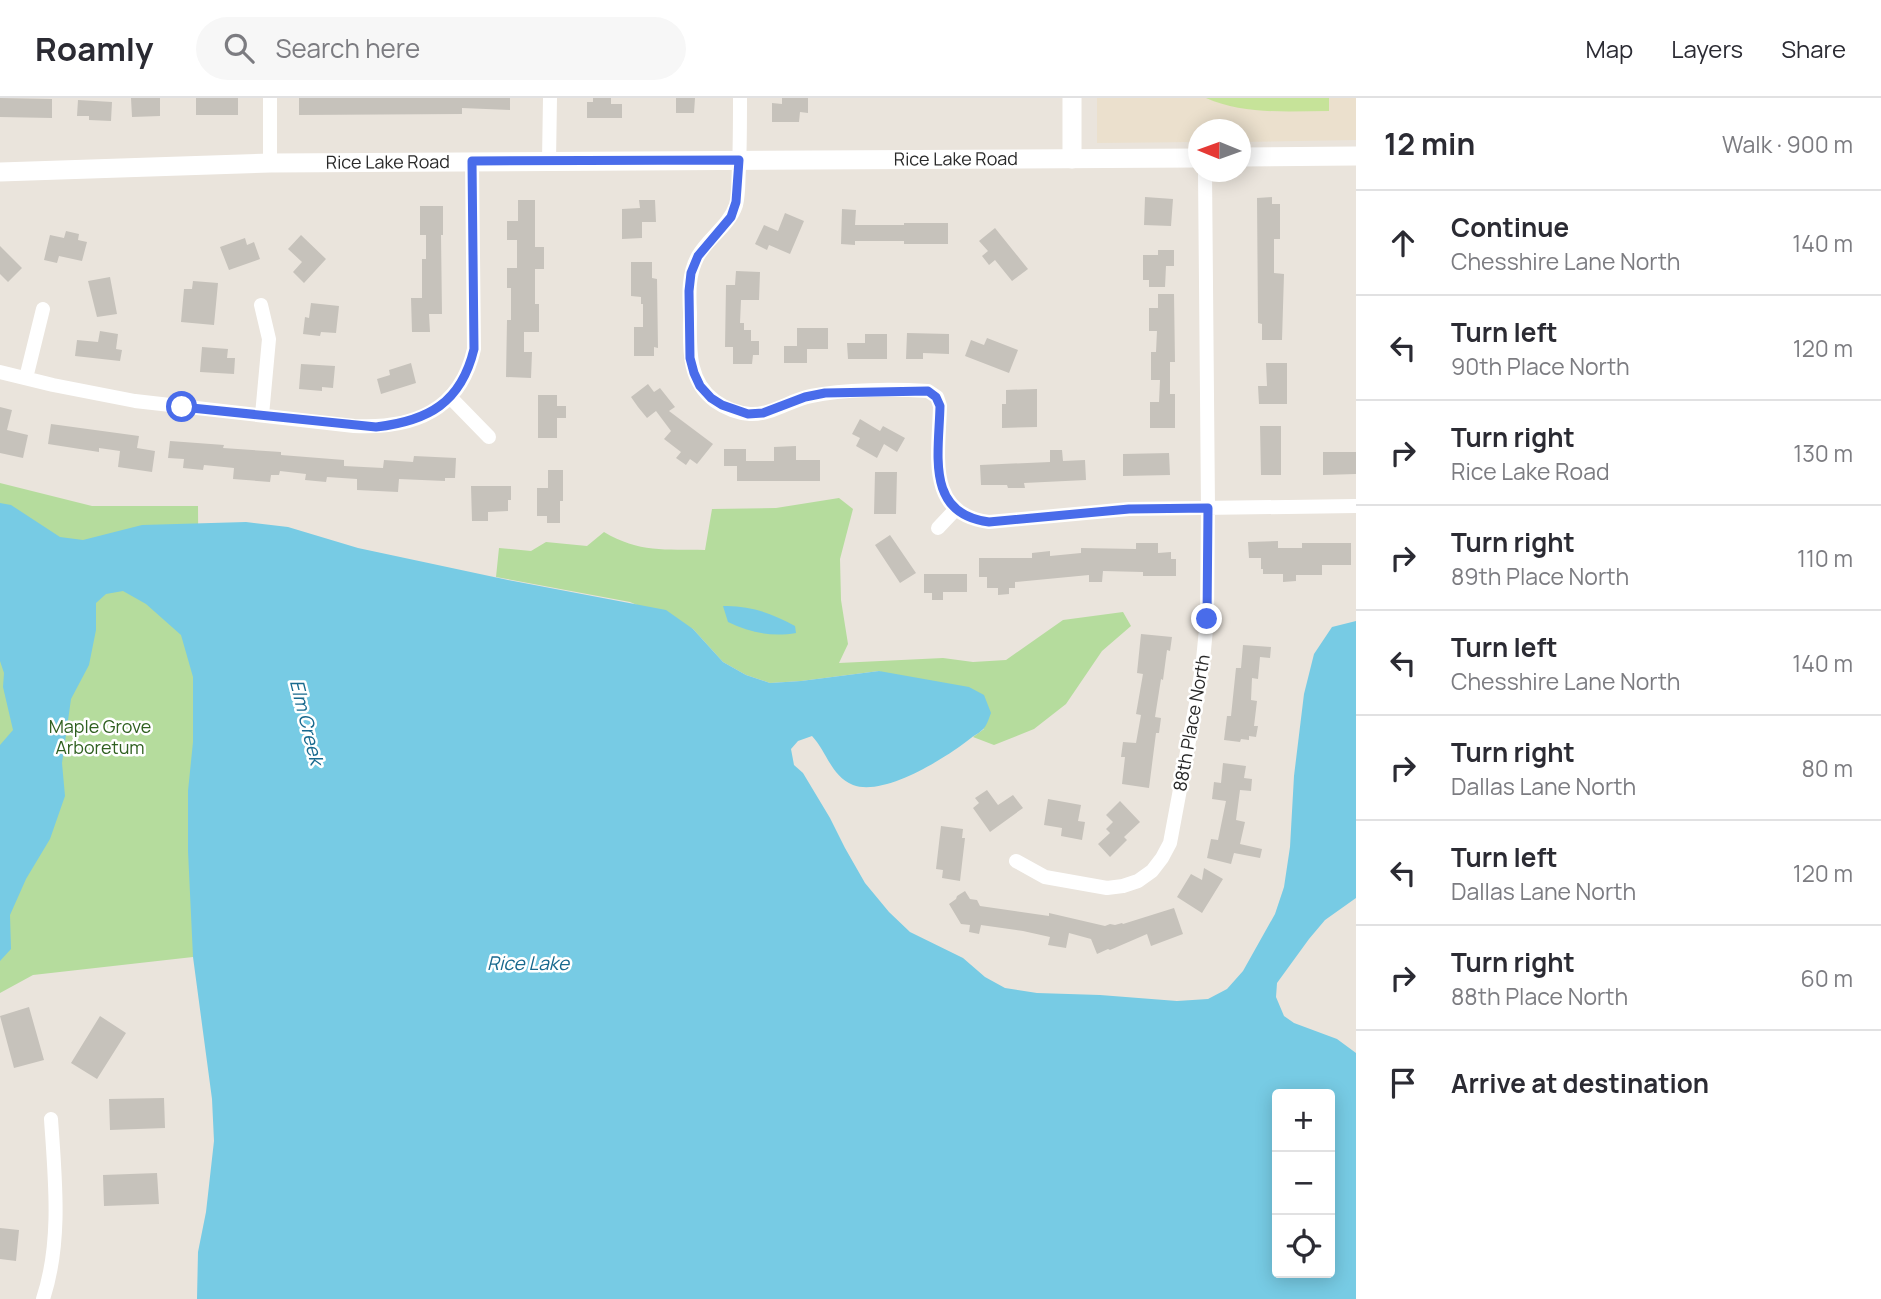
<!DOCTYPE html>
<html lang="en">
<head>
<meta charset="utf-8">
<style>
  :root { --surface:#fff; --page:#f7f7f7; --text:#2b2b33; --muted:#7c7c81; --line:#e1e1e2 }
  body { margin:0; font-family:Manrope,sans-serif; background:var(--page); color:var(--text) }
  .controls { position:absolute; right:21px; bottom:21px; display:grid; overflow:hidden; border-radius:7px; box-shadow:0 4px 18px #0003 }
  .controls button { width:63px; height:63px; display:grid; place-items:center; padding:0; border:0; border-bottom:2px solid var(--line); background:var(--surface); color:var(--text); font:35px sans-serif }
  .compass { position:absolute; left:1188px; top:21px; width:63px; height:63px; border-radius:50%; background:var(--surface); box-shadow:0 4px 18px #0003; rotate:271deg }
  .stop { position:absolute; width:21px; height:21px; margin:-16px; border:5px solid #496cea; border-radius:50%; background:#fff }
  .stop.end { background:#496cea; border-color:#fff; box-shadow:0 2px 7px #0008 }
  .list { margin:0; padding:0; list-style:none }
  h2 { display:flex; justify-content:space-between; align-items:center; height:91px; margin:0; padding:0 28px; font-size:30px }
  h2 small { font-size:23px; font-weight:400; color:var(--muted) }
  .list li { display:grid; grid-template-columns:46px 1fr auto; gap:21px; align-items:center; box-sizing:border-box; height:105px; padding:0 28px; border-top:2px solid var(--line) }
  .list b { display:block; font-size:26px; white-space:nowrap }
  .list p { margin:0; font-size:23px; white-space:nowrap; color:var(--muted) }
  .list em { font-size:23px; font-style:normal; color:var(--muted) }
  .icon { flex:none; width:38px; height:38px; fill:none; stroke:currentColor; stroke-width:2; stroke-linecap:round; stroke-linejoin:round }
  .map { position:relative; flex:none; width:1356px; height:1201px; overflow:hidden }
  header { display:flex; align-items:center; gap:42px; box-sizing:border-box; height:98px; padding:0 35px; background:var(--surface); border-bottom:2px solid var(--line) }
  header strong { font-size:33px }
  nav { display:flex; gap:38px; margin-inline-start:auto; font-size:24px }
  .search { width:490px; height:63px; background:var(--page); display:flex; align-items:center; gap:18px; box-sizing:border-box; padding:0 24px; border-radius:38px; color:var(--muted); font-size:26px }
  main { display:flex }
  aside { flex:1; background:var(--surface) }
  .map>svg:first-child { display:block }
  .education { fill:#ebe0cd }
  .green { fill:#b5dc9d }
  .pitch { fill:#c6e399 }
  .water { fill:#77cbe4; fill-rule:evenodd }
  .building { fill:#c6c2bb }
  .lines { fill:none; stroke-linecap:round; stroke-linejoin:round }
  .street { stroke:#fff; stroke-width:14 }
  .secondary { stroke:#fff; stroke-width:19 }
  .route { stroke:#496cea; stroke-width:9 }
  .labels { text-anchor:middle; stroke-width:5; stroke-linejoin:round; paint-order:stroke }
  .street-label { font-size:18px; fill:#292929; stroke:#fff }
  .park-label { font-size:18px; fill:#2f6020; stroke:#fff }
  .water-label { font-size:19px; font-style:italic; fill:#18698e; stroke:#fff }
</style>
</head>
<body>
<header>
<strong>Roamly</strong>
<div class="search"><svg class="icon" aria-label="search" viewBox="0 0 24 24"><circle cx="10" cy="10" r="6"/><path d="M15 15l6 6"/></svg>Search here</div>
<nav><a>Map</a><a>Layers</a><a>Share</a></nav>
</header>
<main>
<div class="map">
<svg width="1356" height="1201" viewBox="0 0 1356 1201">
  <rect width="100%" height="100%" fill="#eae4dc"/>
  <path class="education" d="M 1097,0 L 1356,0 L 1356,42 L 1241,44 L 1240,32 L 1198,32 L 1198,44 L 1097,45 Z"/>
  <path class="green" d="M 0,385 L 92,408 L 198,408 L 200,683 L 193,859 L 33,877 L 0,895 Z
    M 839,400 L 853,411 L 840,461 L 841,502 L 848,546 L 839,565 L 943,560 L 973,564 L 1006,562 L 1063,522 L 1123,514 L 1131,528 L 1102,553 L 1066,606 L 1034,631 L 994,647 L 973,639 L 984,631 L 879,573 L 801,583 L 770,585 L 746,577 L 723,564 L 693,531 L 630,504 L 496,479 L 499,450 L 531,453 L 546,444 L 587,448 L 604,434 C 639,455 665,451 705,452 L 712,411 L 776,410 Z"/>
  <path class="pitch" d="M 1206,0 L 1329,0 L 1329,13 C 1288,13 1244,17 1206,0 Z"/>
  <path class="water" d="M 0,405 L 11,407 L 60,439 L 83,442 L 142,427 L 246,424 L 288,429 L 358,450 L 508,482 L 666,512 L 693,531 L 723,564 L 746,577 L 770,585 L 801,583 L 879,573 L 969,589 L 984,597 L 991,615 C 989,620 987,627 984,630 C 981,634 975,637 971,640 C 947,659 885,699 853,687 C 831,678 827,654 812,638 L 798,643 L 791,651 L 794,667 L 803,675 L 830,720 L 845,750 L 865,785 L 889,814 L 910,834 L 963,860 L 985,879 L 1005,890 L 1037,895 L 1100,897 L 1177,903 L 1208,901 L 1227,891 L 1243,873 L 1275,816 L 1284,789 L 1290,749 L 1294,678 L 1304,596 L 1314,556 L 1332,529 L 1356,523 L 1356,800 L 1325,822 L 1309,841 L 1277,885 L 1276,899 L 1284,918 L 1294,925 L 1337,941 L 1356,955 L 1356,1201 L 197,1201 L 198,1154 L 206,1114 L 214,1043 L 212,1001 L 193,859 L 188,753 L 188,693 L 193,644 L 193,579 L 181,537 L 146,506 L 123,493 L 106,496 L 96,505 L 96,532 L 89,567 L 71,601 L 62,665 L 65,698 L 50,741 L 26,781 L 10,817 L 11,851 L 0,863 L 0,647 L 13,632 L 3,589 L 4,575 L 0,563 ZM 1277,996 L 1330,996 L 1330,1175 L 1277,1175 Z
    M 723,508 C 750,507 773,516 795,528 L 796,535 C 772,539 750,535 728,524 Z"/>
  <path class="building" d="M 0,0 L 52,1 L 52,20 L 0,19 Z
    M 131,0 L 160,0 L 160,18 L 132,19 Z
    M 196,0 L 238,0 L 238,17 L 196,17 Z
    M 299,0 L 510,0 L 510,12 L 462,10 L 462,16 L 299,17 Z
    M 593,0 L 611,0 L 611,6 L 622,6 L 622,20 L 587,20 L 587,4 L 593,4 Z
    M 676,0 L 695,0 L 694,15 L 676,15 Z
    M 782,0 L 808,0 L 808,15 L 800,14 L 799,24 L 772,24 L 772,5 L 782,6 Z
    M 78,2 L 112,4 L 111,23 L 89,22 L 89,18 L 77,18 Z
    M 1145,99 L 1173,101 L 1171,128 L 1144,127 Z
    M 1272,99 L 1272,106 L 1280,106 L 1280,141 L 1274,141 L 1274,175 L 1284,176 L 1282,242 L 1262,242 L 1262,226 L 1258,225 L 1257,100 Z
    M 518,102 L 535,102 L 535,149 L 544,149 L 544,171 L 535,171 L 535,206 L 539,206 L 539,234 L 524,234 L 524,254 L 532,254 L 531,280 L 506,279 L 507,222 L 511,222 L 511,190 L 507,190 L 507,170 L 517,170 L 517,142 L 507,142 L 507,123 L 518,123 Z
    M 639,102 L 655,102 L 656,124 L 642,124 L 642,140 L 622,141 L 622,111 L 640,110 Z
    M 420,108 L 443,108 L 443,137 L 441,137 L 442,216 L 429,216 L 430,234 L 412,234 L 411,200 L 422,200 L 422,161 L 426,161 L 426,137 L 420,137 Z
    M 842,111 L 856,112 L 855,127 L 904,127 L 904,125 L 948,125 L 948,146 L 904,146 L 904,143 L 855,143 L 855,147 L 841,146 Z
    M 785,115 L 804,123 L 790,156 L 769,147 L 767,152 L 755,146 L 764,127 L 778,133 Z
    M 995,130 L 1028,171 L 1012,183 L 995,162 L 989,167 L 982,158 L 988,153 L 979,143 Z
    M 66,133 L 79,136 L 78,142 L 87,144 L 82,163 L 59,158 L 57,165 L 44,162 L 50,137 L 64,140 Z
    M 301,137 L 326,161 L 304,185 L 293,174 L 302,164 L 288,151 Z
    M 245,140 L 247,147 L 254,144 L 260,161 L 229,172 L 220,149 Z
    M 0,148 L 22,170 L 8,184 L 0,176 Z
    M 1158,152 L 1174,152 L 1174,168 L 1166,168 L 1165,189 L 1149,189 L 1149,182 L 1143,182 L 1143,157 L 1158,157 Z
    M 631,164 L 652,164 L 652,180 L 657,181 L 658,250 L 654,249 L 654,258 L 634,258 L 634,229 L 643,229 L 643,206 L 641,206 L 641,199 L 631,198 Z
    M 736,173 L 760,174 L 759,202 L 741,202 L 740,225 L 744,225 L 744,232 L 751,232 L 751,243 L 759,243 L 759,257 L 753,257 L 752,266 L 733,266 L 733,249 L 725,249 L 726,187 L 735,187 Z
    M 110,179 L 117,216 L 97,219 L 88,183 Z
    M 193,183 L 218,185 L 214,227 L 181,224 L 184,191 L 192,191 Z
    M 1158,196 L 1174,196 L 1175,264 L 1170,264 L 1170,296 L 1175,296 L 1175,330 L 1150,330 L 1150,304 L 1159,304 L 1160,282 L 1151,282 L 1151,254 L 1156,254 L 1157,233 L 1149,233 L 1149,210 L 1158,210 Z
    M 311,205 L 339,208 L 336,235 L 321,234 L 320,238 L 303,236 L 305,219 L 309,220 Z
    M 797,230 L 828,230 L 828,251 L 807,251 L 807,265 L 784,265 L 784,248 L 797,248 Z
    M 100,233 L 118,236 L 116,251 L 122,252 L 120,263 L 75,258 L 77,242 L 98,244 Z
    M 907,235 L 949,236 L 949,256 L 923,255 L 923,261 L 906,261 Z
    M 865,236 L 887,236 L 887,261 L 848,261 L 847,245 L 865,245 Z
    M 987,240 L 1018,252 L 1009,275 L 965,258 L 971,242 L 984,247 Z
    M 202,249 L 228,251 L 227,260 L 235,260 L 234,276 L 200,274 Z
    M 411,265 L 416,285 L 381,296 L 377,281 L 390,277 L 389,272 Z
    M 1266,265 L 1287,265 L 1287,306 L 1259,306 L 1258,288 L 1267,288 Z
    M 301,266 L 335,268 L 333,290 L 322,289 L 322,293 L 299,291 Z
    M 648,286 L 654,294 L 660,290 L 675,309 L 669,313 L 713,346 L 697,366 L 690,361 L 686,367 L 676,360 L 681,354 L 664,341 L 671,333 L 656,313 L 647,320 L 638,309 L 631,299 Z
    M 1037,291 L 1037,329 L 1002,330 L 1002,306 L 1006,306 L 1006,292 Z
    M 538,297 L 557,297 L 557,308 L 566,308 L 566,320 L 557,320 L 557,340 L 538,340 Z
    M 0,309 L 12,312 L 7,332 L 28,337 L 23,360 L 0,355 Z
    M 860,321 L 880,333 L 883,328 L 905,340 L 897,354 L 884,346 L 877,360 L 856,348 L 860,340 L 852,336 Z
    M 51,326 L 139,338 L 137,350 L 155,353 L 152,374 L 118,369 L 120,353 L 99,350 L 99,354 L 48,346 Z
    M 1260,328 L 1281,328 L 1281,377 L 1261,377 Z
    M 170,343 L 224,347 L 223,350 L 281,354 L 281,357 L 344,362 L 344,368 L 383,370 L 384,362 L 413,364 L 414,358 L 456,360 L 455,380 L 445,380 L 445,383 L 399,381 L 398,394 L 357,392 L 357,381 L 327,379 L 326,384 L 305,382 L 306,376 L 280,373 L 279,377 L 271,377 L 270,384 L 233,381 L 234,370 L 204,367 L 203,372 L 183,370 L 184,361 L 168,360 Z
    M 796,348 L 796,362 L 820,362 L 820,383 L 737,383 L 737,368 L 724,368 L 724,351 L 746,351 L 746,363 L 774,363 L 774,349 Z
    M 1050,352 L 1062,352 L 1063,363 L 1085,362 L 1086,382 L 1024,385 L 1025,390 L 1008,390 L 1007,387 L 981,387 L 980,367 L 1050,364 Z
    M 1323,354 L 1356,354 L 1356,376 L 1323,377 Z
    M 1169,355 L 1170,377 L 1123,378 L 1123,356 Z
    M 548,372 L 563,372 L 563,403 L 560,403 L 560,425 L 547,425 L 547,418 L 537,418 L 537,390 L 548,390 Z
    M 875,374 L 897,374 L 896,416 L 874,416 Z
    M 471,388 L 511,388 L 511,402 L 508,402 L 508,413 L 488,414 L 488,423 L 472,423 Z
    M 890,437 L 916,475 L 900,485 L 875,447 Z
    M 1278,443 L 1278,450 L 1302,450 L 1302,445 L 1351,445 L 1351,467 L 1322,467 L 1322,477 L 1296,477 L 1296,483 L 1283,484 L 1283,476 L 1263,476 L 1263,471 L 1261,471 L 1261,460 L 1249,460 L 1248,444 Z
    M 1136,445 L 1158,445 L 1158,455 L 1171,454 L 1171,461 L 1176,461 L 1176,478 L 1143,478 L 1143,474 L 1103,473 L 1102,484 L 1089,484 L 1089,477 L 1015,484 L 1015,490 L 1009,490 L 1009,496 L 998,497 L 998,490 L 987,490 L 987,479 L 979,479 L 979,460 L 1032,460 L 1032,455 L 1050,453 L 1050,458 L 1081,455 L 1081,450 L 1136,451 Z
    M 924,476 L 967,476 L 967,494 L 943,494 L 943,502 L 932,502 L 932,495 L 924,495 Z
    M 1141,536 L 1172,539 L 1170,553 L 1167,552 L 1163,582 L 1161,581 L 1155,619 L 1161,620 L 1159,635 L 1156,635 L 1149,690 L 1122,686 L 1125,659 L 1121,659 L 1123,644 L 1136,645 L 1141,617 L 1136,616 L 1143,576 L 1137,575 Z
    M 1243,547 L 1271,549 L 1270,560 L 1260,559 L 1258,581 L 1252,580 L 1251,602 L 1257,603 L 1254,628 L 1258,628 L 1256,639 L 1249,638 L 1249,642 L 1241,641 L 1240,644 L 1224,642 L 1227,618 L 1231,618 L 1236,570 L 1241,570 Z
    M 1223,665 L 1246,668 L 1244,680 L 1252,681 L 1251,693 L 1240,692 L 1236,722 L 1245,724 L 1240,746 L 1262,751 L 1260,760 L 1234,755 L 1231,766 L 1207,760 L 1211,741 L 1218,742 L 1226,703 L 1212,701 L 1214,684 L 1221,685 Z
    M 987,692 L 998,707 L 1013,697 L 1023,710 L 990,734 L 973,710 L 979,705 L 975,700 Z
    M 1048,701 L 1081,707 L 1078,723 L 1085,724 L 1082,742 L 1061,738 L 1062,730 L 1044,727 Z
    M 1120,703 L 1140,724 L 1124,739 L 1127,742 L 1110,759 L 1098,746 L 1110,735 L 1106,731 L 1113,724 L 1106,717 Z
    M 941,728 L 963,731 L 962,740 L 965,740 L 960,783 L 942,780 L 943,772 L 936,771 Z
    M 1204,770 L 1223,781 L 1202,815 L 1177,799 L 1191,776 L 1202,782 Z
    M 965,793 L 970,801 L 977,802 L 980,808 L 1049,818 L 1049,815 L 1105,828 L 1110,826 L 1115,827 L 1122,825 L 1123,826 L 1174,810 L 1183,836 L 1151,848 L 1147,836 L 1110,852 L 1108,851 L 1097,856 L 1091,841 L 1069,835 L 1066,850 L 1048,847 L 1050,839 L 1023,833 L 981,827 L 979,836 L 969,834 L 970,827 L 961,826 L 949,806 L 956,801 L 957,798 Z
    M 29,909 L 44,962 L 14,970 L 0,918 Z
    M 100,918 L 126,935 L 97,981 L 71,965 Z
    M 164,1000 L 165,1030 L 110,1032 L 109,1001 Z
    M 157,1075 L 159,1106 L 104,1108 L 103,1077 Z
    M 0,1130 L 19,1132 L 16,1163 L 0,1161 Z"/>
  <g class="lines">
    <path class="street" d="M 740,0 C 740,23 740,46 739,70 C 738,82 739,95 736,107 C 729,128 709,139 698,158 C 688,176 689,196 690,215 C 690,247 686,282 715,303 C 725,310 738,315 750,316 C 772,317 790,302 811,298 C 844,291 894,291 928,293 L 937,299 L 940,308 C 939,356 925,416 989,424 L 1129,411 L 1356,408
      M 549,63 L 550,0
      M 270,65 L 270,0
      M 261,207 L 269,241 L 262,317
      M 0,274 L 53,287 L 135,303 L 354,328 C 413,331 460,313 474,251 L 472,63
      M 26,280 L 43,211
      M 450,299 L 489,339
      M 938,430 L 955,412
      M 1016,763 L 1045,779 L 1107,790 L 1123,788 L 1138,783 L 1152,773 L 1162,760 L 1170,745 L 1198,595 L 1203,562 L 1207,521 L 1208,410 L 1205,74
      M 43,1201 C 62,1143 55,1081 51,1021"/>
    <g class="secondary">
      <path d="M 1240,59 L 1356,58"/>
      <path d="M 1072,61 L 1072,0"/>
      <path id="s1" d="M 0,74 L 270,65 L 1198,60"/>
    </g>
  </g>
  <g class="lines">
    <path class="route" d="M 182,309 L 376,329 C 428,323 461,305 474,251 L 472,63 L 739,62 L 736,104 L 731,119 L 698,158 L 691,175 L 689,193 L 690,260 L 694,275 L 700,288 L 711,300 L 722,307 L 748,316 L 763,315 L 805,299 L 825,295 L 928,293 L 936,299 L 940,308 C 939,356 925,416 989,424 L 1129,411 L 1208,410 L 1207,521"/>
  </g>
  <g class="labels">
    <g class="street-label">
      <text dy="6" stroke="none"><textPath href="#s1" startOffset="956">Rice Lake Road</textPath></text>
      <text dy="6" stroke="none"><textPath href="#s1" startOffset="388">Rice Lake Road</textPath></text>
      <text transform="translate(1192 625) rotate(-80)" y="6">88th Place North</text>
    </g>
    <g class="park-label">
      <text x="100" y="635">Maple Grove<tspan x="100" dy="21">Arboretum</tspan></text>
    </g>
    <g class="water-label">
      <text transform="translate(307 624) rotate(76)" y="7">Elm Creek</text>
      <text x="528" y="872">Rice Lake</text>
    </g>
  </g>
</svg>
<div class="controls">
<button>+</button>
<button>−</button>
<button><svg class="icon" aria-label="locate" viewBox="0 0 24 24"><circle cx="12" cy="12" r="6"/><path d="M12 2v4M12 18v4M2 12h4M18 12h4"/></svg></button>
</div>
<svg class="compass" viewBox="-18 -18 36 36"><path d="M0-13l5 13h-10z" fill="#e53935"/><path d="M0 13l5-13h-10z" fill="#7c7c81"/></svg>
<div class="stop" style="left:182px;top:309px"></div>
<div class="stop end" style="left:1207px;top:521px"></div>
</div>
<aside>
<h2>12 min<small>Walk · 900 m</small></h2>
<ul class="list">
<li><svg class="icon" aria-label="ahead" viewBox="0 0 24 24"><path d="M12 20V5M6 11l6-6 6 6"/></svg><div><b>Continue</b><p>Chesshire Lane North</p></div><em>140 m</em></li>
<li><svg class="icon" aria-label="left" viewBox="0 0 24 24"><path d="M17 20v-9H6M10 6l-5 5 5 5"/></svg><div><b>Turn left</b><p>90th Place North</p></div><em>120 m</em></li>
<li><svg class="icon" aria-label="right" viewBox="0 0 24 24"><path d="M7 20v-9h11M14 6l5 5-5 5"/></svg><div><b>Turn right</b><p>Rice Lake Road</p></div><em>130 m</em></li>
<li><svg class="icon" aria-label="right" viewBox="0 0 24 24"><path d="M7 20v-9h11M14 6l5 5-5 5"/></svg><div><b>Turn right</b><p>89th Place North</p></div><em>110 m</em></li>
<li><svg class="icon" aria-label="left" viewBox="0 0 24 24"><path d="M17 20v-9H6M10 6l-5 5 5 5"/></svg><div><b>Turn left</b><p>Chesshire Lane North</p></div><em>140 m</em></li>
<li><svg class="icon" aria-label="right" viewBox="0 0 24 24"><path d="M7 20v-9h11M14 6l5 5-5 5"/></svg><div><b>Turn right</b><p>Dallas Lane North</p></div><em>80 m</em></li>
<li><svg class="icon" aria-label="left" viewBox="0 0 24 24"><path d="M17 20v-9H6M10 6l-5 5 5 5"/></svg><div><b>Turn left</b><p>Dallas Lane North</p></div><em>120 m</em></li>
<li><svg class="icon" aria-label="right" viewBox="0 0 24 24"><path d="M7 20v-9h11M14 6l5 5-5 5"/></svg><div><b>Turn right</b><p>88th Place North</p></div><em>60 m</em></li>
<li><svg class="icon" aria-label="arrive" viewBox="0 0 24 24"><path d="M6 21V4h12l-3 4 3 4H6"/></svg><div><b>Arrive at destination</b></div></li>
</ul>
</aside>
</main>
</body>
</html>
